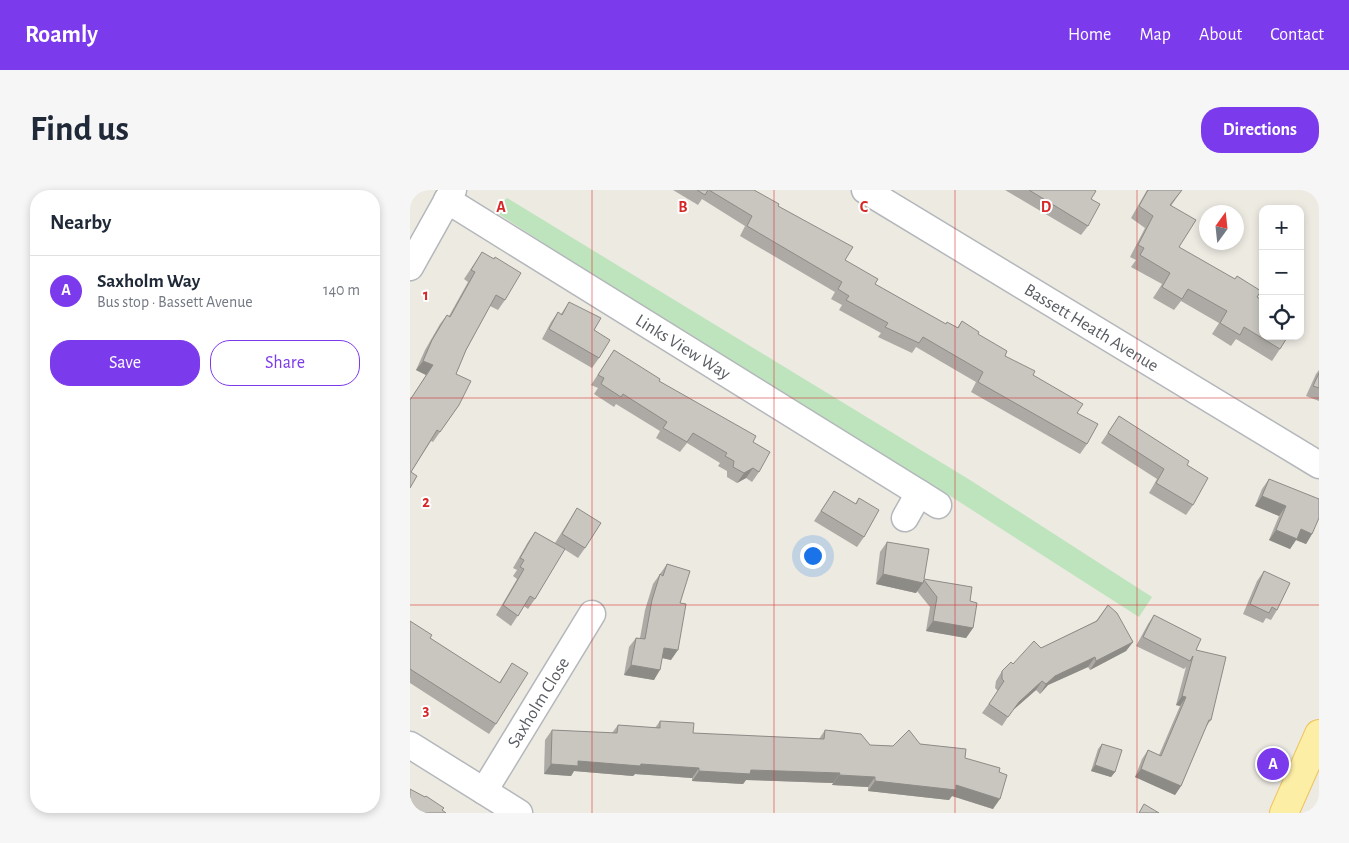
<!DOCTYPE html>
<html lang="en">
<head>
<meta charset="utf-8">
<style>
  :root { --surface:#fff; --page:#f6f6f7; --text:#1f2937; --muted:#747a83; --line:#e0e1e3; --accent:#7c3aed }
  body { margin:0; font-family:"Alegreya Sans",sans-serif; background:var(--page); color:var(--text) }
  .controls { position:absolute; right:15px; top:15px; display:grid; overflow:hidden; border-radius:10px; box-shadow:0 2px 8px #0003 }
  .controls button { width:45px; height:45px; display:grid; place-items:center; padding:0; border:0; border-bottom:1px solid var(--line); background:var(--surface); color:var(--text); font:25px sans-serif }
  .compass { position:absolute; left:789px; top:15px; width:45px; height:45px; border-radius:50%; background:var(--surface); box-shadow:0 2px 8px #0003; rotate:15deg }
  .you { position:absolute; left:402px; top:365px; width:18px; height:18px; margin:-12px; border:4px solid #fff; border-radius:50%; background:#1a73e8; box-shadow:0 0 0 8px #1a73e833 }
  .badge { display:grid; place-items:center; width:32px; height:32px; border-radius:50%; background:var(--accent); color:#fff; font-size:16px; font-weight:700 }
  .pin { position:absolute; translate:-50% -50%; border:2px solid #fff; box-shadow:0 1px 5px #0006 }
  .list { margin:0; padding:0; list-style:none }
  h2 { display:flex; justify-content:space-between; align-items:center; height:65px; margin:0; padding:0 20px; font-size:21px }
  h2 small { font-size:16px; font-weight:400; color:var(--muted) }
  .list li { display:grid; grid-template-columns:32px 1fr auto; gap:15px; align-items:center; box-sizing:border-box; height:70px; padding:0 20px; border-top:1px solid var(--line) }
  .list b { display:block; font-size:19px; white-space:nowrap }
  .list p { margin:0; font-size:16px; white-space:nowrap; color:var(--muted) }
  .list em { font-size:16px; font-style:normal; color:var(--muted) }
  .actions { display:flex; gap:10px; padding:15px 20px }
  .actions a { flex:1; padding:11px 0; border:1px solid var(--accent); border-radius:20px; text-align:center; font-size:18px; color:var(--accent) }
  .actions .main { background:var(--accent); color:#fff }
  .icon { flex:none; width:28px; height:28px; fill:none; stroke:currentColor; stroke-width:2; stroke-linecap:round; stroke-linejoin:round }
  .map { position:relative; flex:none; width:909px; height:623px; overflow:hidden; border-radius:20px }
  header { display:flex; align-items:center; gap:30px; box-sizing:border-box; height:70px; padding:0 25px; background:var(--accent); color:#fff }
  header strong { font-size:24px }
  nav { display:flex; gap:28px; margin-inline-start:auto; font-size:18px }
  .intro { display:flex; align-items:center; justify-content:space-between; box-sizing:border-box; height:120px; padding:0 30px }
  h1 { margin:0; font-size:35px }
  .button { padding:12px 22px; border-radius:20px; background:var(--accent); color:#fff; font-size:18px; font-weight:700 }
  main { display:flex; gap:30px; padding:0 30px }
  aside { flex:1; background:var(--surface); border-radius:20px; box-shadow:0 2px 8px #0003 }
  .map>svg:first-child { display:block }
  .green { fill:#bee4bd }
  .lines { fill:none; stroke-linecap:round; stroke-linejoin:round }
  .minor-casing { stroke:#b4b7bb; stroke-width:29 }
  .major-casing { stroke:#eec258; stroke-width:30 }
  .minor { stroke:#fff; stroke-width:26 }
  .major { stroke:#fdeea5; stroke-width:28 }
  .wall { fill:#adaaa5 }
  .shaded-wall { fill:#8d8b86 }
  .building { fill:#c9c6c0; stroke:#8d8b86 }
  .grid { fill:none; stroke:#d62828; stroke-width:1; stroke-opacity:0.55 }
  .labels { text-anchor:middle; stroke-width:4; stroke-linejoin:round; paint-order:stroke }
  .street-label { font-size:18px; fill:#595d62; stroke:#fff }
  .grid-label { font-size:16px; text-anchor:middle; font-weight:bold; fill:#d62828; stroke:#fff; stroke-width:4; stroke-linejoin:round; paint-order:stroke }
</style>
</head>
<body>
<header>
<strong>Roamly</strong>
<nav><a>Home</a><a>Map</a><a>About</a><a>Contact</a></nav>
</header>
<div class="intro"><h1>Find us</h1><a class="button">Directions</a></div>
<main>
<aside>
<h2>Nearby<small></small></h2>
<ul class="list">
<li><span class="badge">A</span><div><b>Saxholm Way</b><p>Bus stop · Bassett Avenue</p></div><em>140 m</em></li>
</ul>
<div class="actions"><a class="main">Save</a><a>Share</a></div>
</aside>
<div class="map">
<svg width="909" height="623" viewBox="0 0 909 623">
  <rect width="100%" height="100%" fill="#eceae1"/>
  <path class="green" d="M 97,8 L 560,290 L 742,407 L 729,427 L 534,302 L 367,204 L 84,21 Z"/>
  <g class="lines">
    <g class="minor-casing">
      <g id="minor">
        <path id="s1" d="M 455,0 L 909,275"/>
        <path id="s2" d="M 37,10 L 509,303"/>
        <path d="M 0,77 L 43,0"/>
        <path d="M 495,328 L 509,303 L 528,315"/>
        <path d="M 0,555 L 109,623"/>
        <path id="s3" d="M 74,601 L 182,424"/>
      </g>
    </g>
    <g class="major-casing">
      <path id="major" d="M 874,623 L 909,544"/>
    </g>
    <use href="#minor" class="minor"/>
    <use href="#major" class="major"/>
  </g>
  <path class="wall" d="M 263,0 L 344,0 L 368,16 L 465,94 L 535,134 L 547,138 L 552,131 L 595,166 L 623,185 L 667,223 L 677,254 L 670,264 L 561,202 L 566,192 L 506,157 L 502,163 L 468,147 L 471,143 L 429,120 L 432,115 L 421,109 L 425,102 L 330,46 L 335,36 L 292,9 L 288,15 Z
    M 595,0 L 684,0 L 681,9 L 678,36 L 671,45 Z
    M 737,0 L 772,0 L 761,16 L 769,57 L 847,107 L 870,159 L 862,171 L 826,149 L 821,156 L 802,144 L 809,133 L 771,111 L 764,120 L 743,108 L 752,94 L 721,77 L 726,70 L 720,67 L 735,38 L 721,28 Z
    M 72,62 L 95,110 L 88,120 L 80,116 L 56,160 L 46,184 L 49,215 L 23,252 L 21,251 L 1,282 L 0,298 L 0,210 L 16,185 L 6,180 L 15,160 L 30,134 L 37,125 L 39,126 L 58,92 L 54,89 Z
    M 159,112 L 184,140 L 189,168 L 182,178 L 132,149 L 141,132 L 148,122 L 151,124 Z
    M 204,160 L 249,191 L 343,252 L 349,282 L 342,292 L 336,288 L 327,293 L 317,287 L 317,281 L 308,276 L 310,273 L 277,253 L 270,262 L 246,248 L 250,241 L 206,214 L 204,217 L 184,204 L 188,198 L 181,195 Z
    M 909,180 L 909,211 L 896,206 L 906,184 Z
    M 709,226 L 777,275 L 783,315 L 776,325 L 739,303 L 747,289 L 691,253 Z
    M 859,289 L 902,344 L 896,354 L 886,350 L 880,359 L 859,350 L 869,326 L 845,316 L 852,299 Z
    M 424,301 L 445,314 L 449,308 L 454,347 L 447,357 L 404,331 Z
    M 167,318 L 175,358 L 168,368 L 154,359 L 125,409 L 118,419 L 114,416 L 101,436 L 86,425 L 107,389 L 103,386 L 107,380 L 103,378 L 118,352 L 125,342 L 145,353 Z
    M 477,352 L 514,389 L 560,411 L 563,438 L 556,448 L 516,441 L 520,417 L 507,401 L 506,403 L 466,394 L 470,362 Z
    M 257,374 L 270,413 L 261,470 L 252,468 L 244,490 L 214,485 L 219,457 L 226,448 L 230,448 L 235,420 L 243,394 Z
    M 854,381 L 867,420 L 861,430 L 856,428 L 853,433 L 833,424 L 847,391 Z
    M 698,415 L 723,452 L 716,461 L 680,480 L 678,477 L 638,495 L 630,504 L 626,500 L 602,521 L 592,536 L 572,523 L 588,501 L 585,498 L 586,491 L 592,481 L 603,474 L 631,458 L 686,431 Z
    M 744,425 L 786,460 L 801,530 L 795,538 L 771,596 L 765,605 L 725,587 L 732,569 L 738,560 L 749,565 L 770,516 L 766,515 L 776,477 L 774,479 L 726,456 L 738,434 Z
    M 0,431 L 20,448 L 89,493 L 102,473 L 86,534 L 79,544 L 0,493 Z
    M 250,531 L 283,543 L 409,549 L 415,540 L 460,555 L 483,556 L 510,554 L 555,568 L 589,582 L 583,619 L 542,606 L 539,610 L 458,601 L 458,597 L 422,595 L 423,593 L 336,590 L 333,594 L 282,591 L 282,588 L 225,584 L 223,586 L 164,581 L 161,586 L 134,584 L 135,550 L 142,540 L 202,543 L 208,535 L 245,538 Z
    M 692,554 L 705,582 L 701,587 L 681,581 L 688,559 Z"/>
  <path class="shaded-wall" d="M 13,171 L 23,175 L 16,185 L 6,180 Z
    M 343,278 L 336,288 L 327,293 L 334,283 Z
    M 852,306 L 876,316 L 869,326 L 845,316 Z
    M 891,339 L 902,344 L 896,354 L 886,350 L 880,359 L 859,350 L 866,340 Z
    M 473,384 L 513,393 L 506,403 L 466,394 Z
    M 523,431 L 563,438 L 556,448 L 516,441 Z
    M 723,452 L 716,461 L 680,480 L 686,471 Z
    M 254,458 L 268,460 L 261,470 L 248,467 Z
    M 685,467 L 678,477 L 638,495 L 630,504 L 636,494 L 645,486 Z
    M 221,475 L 250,480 L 244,490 L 214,485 Z
    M 632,491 L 626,500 L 602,521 L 609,512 Z
    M 772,506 L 776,507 L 770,516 L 766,515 Z
    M 168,571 L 231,574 L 289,578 L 282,588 L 225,584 L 223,586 L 164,581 L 161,586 L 134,584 L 141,574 Z
    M 685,575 L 705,582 L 701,587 L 681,581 Z
    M 731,579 L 771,596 L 765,605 L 725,587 Z
    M 341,580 L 430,583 L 423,593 L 336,590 L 333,594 L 282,591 L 289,581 Z
    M 429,585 L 465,587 L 458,597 L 422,595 Z
    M 465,591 L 546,595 L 590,609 L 583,619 L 542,606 L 539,610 L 458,601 Z"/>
  <path class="building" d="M 287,0 L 298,0 L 295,5 Z
    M 299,0 L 344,0 L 369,14 L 368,16 L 443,57 L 435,70 L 468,89 L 465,94 L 536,134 L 537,132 L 548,138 L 552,131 L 569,142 L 568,144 L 597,161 L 595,166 L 625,181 L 623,185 L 673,214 L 667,223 L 688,234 L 677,254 L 568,192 L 573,182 L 513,147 L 509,153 L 475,137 L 478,133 L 436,110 L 439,106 L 428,99 L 432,92 L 337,36 L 342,26 Z
    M 619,0 L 684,0 L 686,1 L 681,9 L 690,14 L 678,36 Z
    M 738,0 L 772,0 L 760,15 L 786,30 L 769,57 L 825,89 L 827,86 L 851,101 L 847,107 L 853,111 L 853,146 L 878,146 L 870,159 L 834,137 L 830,145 L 810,133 L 817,121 L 778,99 L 772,109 L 752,97 L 760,83 L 730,65 L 734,58 L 728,55 L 743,26 L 729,16 Z
    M 72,62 L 84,69 L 85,67 L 111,83 L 95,110 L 86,105 L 56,160 L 46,184 L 61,191 L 49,215 L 30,242 L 27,240 L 1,282 L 7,286 L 0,298 L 0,210 L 23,175 L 13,171 L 22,150 L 37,125 L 40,127 L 65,82 L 61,80 Z
    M 159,112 L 191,128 L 184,140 L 200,150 L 189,168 L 139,139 L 148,122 L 152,125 Z
    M 204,160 L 250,189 L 249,191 L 346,246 L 343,252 L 360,262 L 349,282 L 343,278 L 334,283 L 323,277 L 324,271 L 315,266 L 317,263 L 283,243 L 277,252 L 253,238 L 257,232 L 213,204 L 211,207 L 191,194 L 194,188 L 188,185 Z
    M 909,183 L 909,198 L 903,196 Z
    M 709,226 L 779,271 L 777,275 L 798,288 L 783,315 L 746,293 L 754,279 L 698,243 Z
    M 859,289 L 909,309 L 909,328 L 902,344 L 891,339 L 887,349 L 866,340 L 876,316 L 852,306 Z
    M 424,301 L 446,314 L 449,308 L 469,320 L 454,347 L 411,321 Z
    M 167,318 L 191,333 L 175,358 L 152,344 Z
    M 125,342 L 155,359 L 125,409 L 120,406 L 108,426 L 93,415 L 114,379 L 110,377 L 114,370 L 110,368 Z
    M 477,352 L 519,359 L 514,389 L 562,397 L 560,411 L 567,413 L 563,438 L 523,431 L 527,407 L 514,390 L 513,393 L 473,384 Z
    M 257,374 L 280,381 L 270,413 L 276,414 L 268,460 L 254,458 L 250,480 L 221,475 L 226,448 L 235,449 L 242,410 L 250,384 L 253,386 Z
    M 854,381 L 880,393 L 867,420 L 862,417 L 859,423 L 840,414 Z
    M 698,415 L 707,423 L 723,452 L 686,471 L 685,467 L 645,486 L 636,494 L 632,491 L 609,512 L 598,527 L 579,514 L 594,491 L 592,489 L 592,481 L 601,472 L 603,474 L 624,451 L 631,458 L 687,431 Z
    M 744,425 L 791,449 L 786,460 L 816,467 L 801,530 L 799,530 L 771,596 L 731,579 L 738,560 L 751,566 L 776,507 L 772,506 L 783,466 L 780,471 L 733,447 Z
    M 0,431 L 22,445 L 20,448 L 90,493 L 102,473 L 118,483 L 86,534 L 0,479 Z
    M 250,531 L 284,533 L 283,543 L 414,549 L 415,540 L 451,544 L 460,555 L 483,556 L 499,540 L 510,554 L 556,559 L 555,568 L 590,578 L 589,582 L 597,585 L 590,609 L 546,595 L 546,600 L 465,591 L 465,587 L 429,585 L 430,583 L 341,580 L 340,584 L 289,581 L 289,578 L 231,574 L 230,576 L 168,571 L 168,576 L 141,574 L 142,540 L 207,543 L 208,535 L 250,538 Z
    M 692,554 L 712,560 L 705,582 L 685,575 Z
    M 0,599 L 15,607 L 16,606 L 34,618 L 32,620 L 36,623 L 0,623 Z
    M 734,614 L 749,623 L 729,623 Z"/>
  <path class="grid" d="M 182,0 L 182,623M 364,0 L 364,623M 545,0 L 545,623M 727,0 L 727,623M 0,208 L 909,208M 0,415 L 909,415"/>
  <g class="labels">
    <g class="street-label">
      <text dy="6" stroke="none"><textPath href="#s1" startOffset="265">Bassett Heath Avenue</textPath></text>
      <text dy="6" stroke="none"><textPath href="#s2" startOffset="278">Links View Way</textPath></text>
      <text dy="6" stroke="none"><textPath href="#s3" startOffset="104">Saxholm Close</textPath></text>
    </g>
  </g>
  <g class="grid-label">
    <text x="91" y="22">A</text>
    <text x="273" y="22">B</text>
    <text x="454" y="22">C</text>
    <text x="636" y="22">D</text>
    <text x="16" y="110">1</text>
    <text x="16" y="317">2</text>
    <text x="16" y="525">3</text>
  </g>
</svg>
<div class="controls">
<button>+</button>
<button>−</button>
<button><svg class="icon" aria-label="locate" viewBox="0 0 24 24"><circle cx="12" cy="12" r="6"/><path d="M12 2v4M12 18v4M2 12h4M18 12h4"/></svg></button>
</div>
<svg class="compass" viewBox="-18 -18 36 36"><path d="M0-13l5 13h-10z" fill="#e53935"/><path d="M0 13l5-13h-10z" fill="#747a83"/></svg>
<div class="you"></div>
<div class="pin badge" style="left:863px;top:574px">A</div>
</div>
</main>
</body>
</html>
